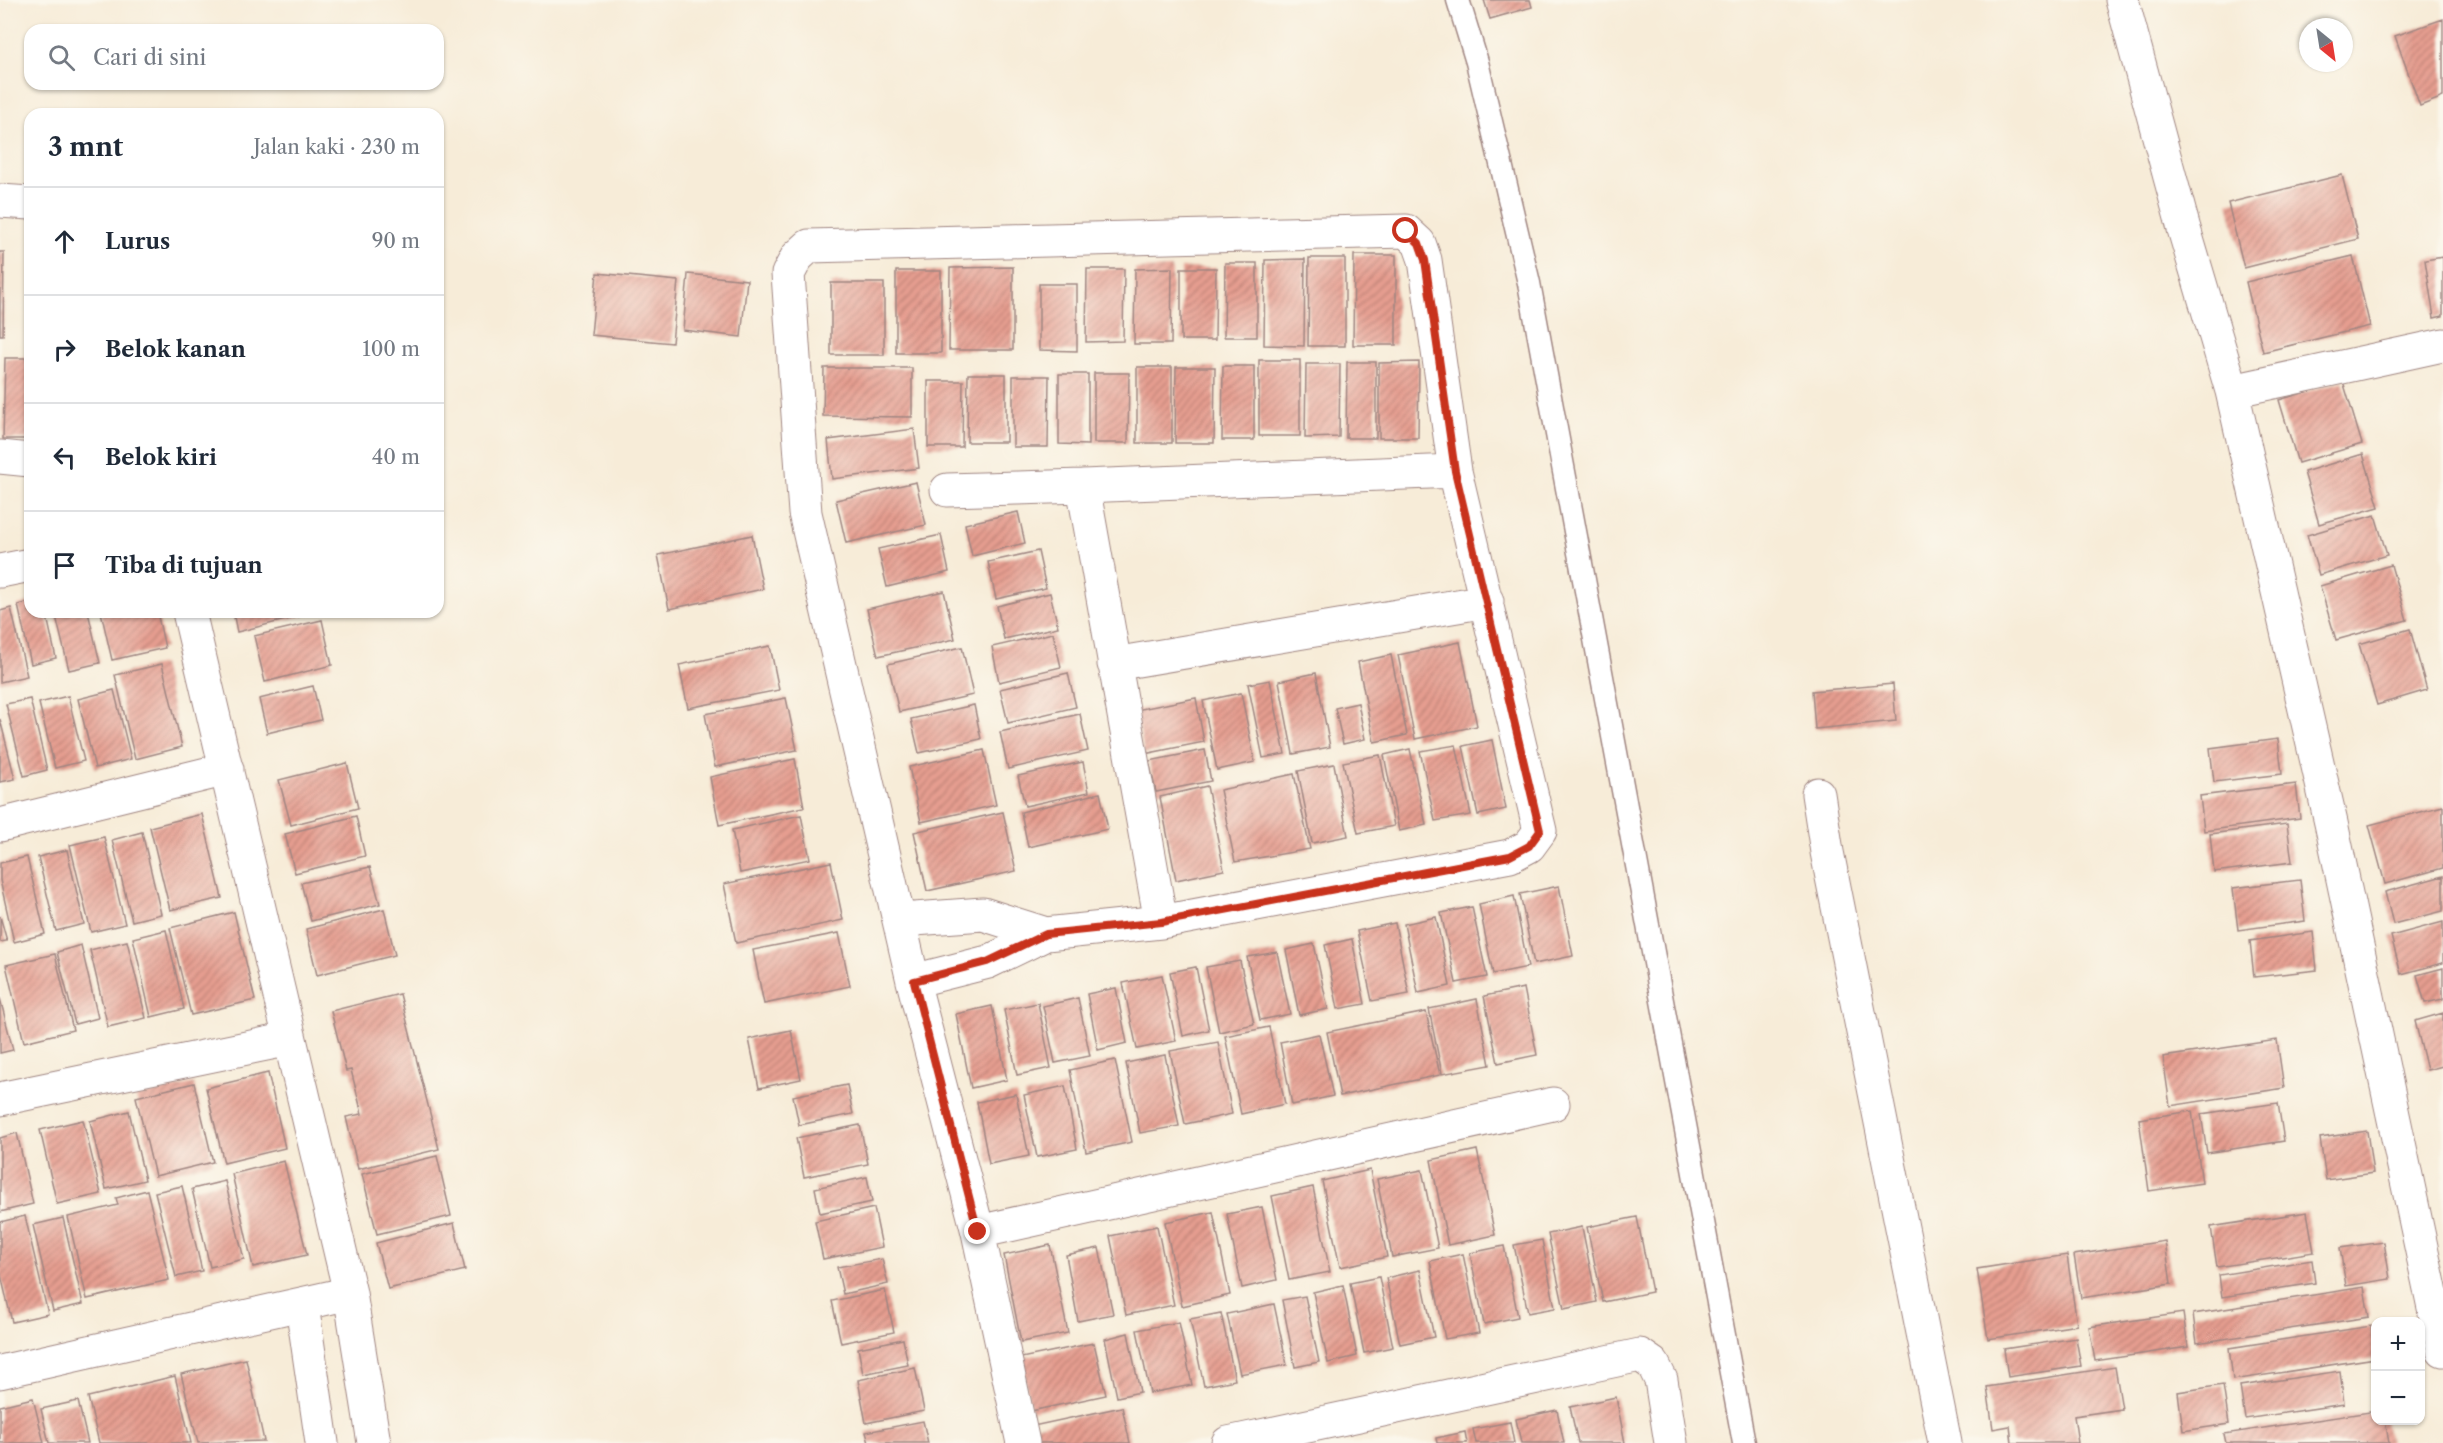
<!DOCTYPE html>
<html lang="id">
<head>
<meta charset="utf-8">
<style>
  :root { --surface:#fff; --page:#f6f6f7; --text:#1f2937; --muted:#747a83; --line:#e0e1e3 }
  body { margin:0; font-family:"Libre Caslon Text",serif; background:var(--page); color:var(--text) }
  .controls { position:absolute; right:18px; bottom:18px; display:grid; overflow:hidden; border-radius:12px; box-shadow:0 2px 4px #0004 }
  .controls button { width:54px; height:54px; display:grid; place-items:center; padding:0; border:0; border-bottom:2px solid var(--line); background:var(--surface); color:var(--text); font:30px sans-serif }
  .compass { position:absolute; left:2299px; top:18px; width:54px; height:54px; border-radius:50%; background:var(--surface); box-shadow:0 2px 4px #0004; rotate:150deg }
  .stop { position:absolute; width:18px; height:18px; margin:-14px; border:4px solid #c8321e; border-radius:50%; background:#fff }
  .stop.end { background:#c8321e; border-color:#fff; box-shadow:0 2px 6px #0008 }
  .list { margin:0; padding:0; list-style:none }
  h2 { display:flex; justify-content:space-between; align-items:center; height:78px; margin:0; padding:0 24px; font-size:26px }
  h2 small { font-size:20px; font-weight:400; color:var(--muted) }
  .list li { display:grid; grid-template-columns:39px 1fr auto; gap:18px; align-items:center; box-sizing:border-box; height:108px; padding:0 24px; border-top:2px solid var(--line) }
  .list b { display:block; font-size:22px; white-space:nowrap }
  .list em { font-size:20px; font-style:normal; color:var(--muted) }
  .icon { flex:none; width:33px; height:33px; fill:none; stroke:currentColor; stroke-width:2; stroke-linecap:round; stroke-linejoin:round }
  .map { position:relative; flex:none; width:2443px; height:1443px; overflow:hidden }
  .search { position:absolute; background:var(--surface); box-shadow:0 2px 4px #0004; left:24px; top:24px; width:420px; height:66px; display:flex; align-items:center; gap:15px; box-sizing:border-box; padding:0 21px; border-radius:18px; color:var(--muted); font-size:22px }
  .panel { position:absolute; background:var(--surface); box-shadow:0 2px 4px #0004; left:24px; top:108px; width:420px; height:510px; border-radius:18px }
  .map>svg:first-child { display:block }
  .building { fill:url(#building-hatch) }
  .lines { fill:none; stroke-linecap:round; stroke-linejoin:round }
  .lane-casing { stroke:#a08682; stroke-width:25 }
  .street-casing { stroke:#a08682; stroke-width:35 }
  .lane { stroke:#fff; stroke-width:22 }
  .street { stroke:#fff; stroke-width:33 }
  .route { stroke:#c8321e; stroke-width:8 }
</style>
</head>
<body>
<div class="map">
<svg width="2443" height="1443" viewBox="0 0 2443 1443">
  <defs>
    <pattern id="building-hatch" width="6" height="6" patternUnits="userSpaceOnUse" patternTransform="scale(1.5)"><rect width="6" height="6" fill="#e69e90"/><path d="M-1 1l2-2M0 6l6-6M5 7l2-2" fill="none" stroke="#bc8076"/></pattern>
  </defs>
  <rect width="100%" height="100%" fill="#fbf7ec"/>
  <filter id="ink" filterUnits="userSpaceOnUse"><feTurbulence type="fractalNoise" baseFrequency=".0167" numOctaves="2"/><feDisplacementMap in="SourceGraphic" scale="12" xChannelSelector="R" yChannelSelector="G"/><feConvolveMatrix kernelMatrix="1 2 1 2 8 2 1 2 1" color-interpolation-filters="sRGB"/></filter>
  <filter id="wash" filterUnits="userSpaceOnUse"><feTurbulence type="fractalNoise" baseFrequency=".008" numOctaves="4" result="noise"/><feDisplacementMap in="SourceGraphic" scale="24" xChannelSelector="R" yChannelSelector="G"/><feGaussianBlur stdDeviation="1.35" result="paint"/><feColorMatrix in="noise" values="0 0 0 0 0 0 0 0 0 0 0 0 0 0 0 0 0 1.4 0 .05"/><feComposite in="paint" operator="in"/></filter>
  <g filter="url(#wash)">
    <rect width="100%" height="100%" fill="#f7ecd8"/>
    <g id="blocks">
      <path class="building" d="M 1484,0 L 1530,0 L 1532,7 L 1490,19 Z
        M 2443,19 L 2443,97 L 2420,106 L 2395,36 Z
        M 2342,175 L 2358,239 L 2244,268 L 2228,203 Z
        M 0,252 L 4,252 L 3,335 L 0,335 Z
        M 1354,255 L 1396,255 L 1396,345 L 1353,345 Z
        M 2353,256 L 2370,326 L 2263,352 L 2246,282 Z
        M 2443,257 L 2443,316 L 2434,318 L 2425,260 Z
        M 1309,258 L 1345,258 L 1345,346 L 1308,346 Z
        M 1305,259 L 1304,346 L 1264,345 L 1265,260 Z
        M 1225,263 L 1257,263 L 1257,337 L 1224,337 Z
        M 1013,267 L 1013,350 L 949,350 L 950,268 Z
        M 1172,268 L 1171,344 L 1134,344 L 1135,269 Z
        M 1181,268 L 1216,268 L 1215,340 L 1181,340 Z
        M 1087,269 L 1124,269 L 1123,341 L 1086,342 Z
        M 896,271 L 941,271 L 941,353 L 896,353 Z
        M 597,273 L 678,281 L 672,343 L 591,335 Z
        M 688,274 L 747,280 L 741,337 L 683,330 Z
        M 831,283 L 884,283 L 884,355 L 831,355 Z
        M 1039,284 L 1077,284 L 1077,351 L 1039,350 Z
        M 5,358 L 30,358 L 30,439 L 3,439 Z
        M 1259,360 L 1300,360 L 1300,436 L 1259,436 Z
        M 1347,362 L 1376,362 L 1376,438 L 1346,438 Z
        M 1419,362 L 1418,438 L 1379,438 L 1379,363 Z
        M 1306,364 L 1340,364 L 1339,437 L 1305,438 Z
        M 1223,366 L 1254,366 L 1254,440 L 1222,440 Z
        M 1137,367 L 1172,367 L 1172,443 L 1137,443 Z
        M 1176,367 L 1215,367 L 1214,443 L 1175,443 Z
        M 824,368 L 912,368 L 912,417 L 823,416 Z
        M 1094,373 L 1129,373 L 1128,443 L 1094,443 Z
        M 968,374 L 1006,374 L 1006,442 L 967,442 Z
        M 1059,374 L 1088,374 L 1088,445 L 1059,444 Z
        M 1013,376 L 1049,376 L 1048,447 L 1013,447 Z
        M 928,381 L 963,381 L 962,447 L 928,447 Z
        M 2343,381 L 2362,444 L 2298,463 L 2279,400 Z
        M 914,429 L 919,468 L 832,479 L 828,440 Z
        M 2363,454 L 2379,507 L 2319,524 L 2304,472 Z
        M 916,482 L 926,525 L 846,543 L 836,500 Z
        M 1018,512 L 1025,543 L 972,556 L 965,524 Z
        M 2375,515 L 2387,555 L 2319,575 L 2307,535 Z
        M 752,535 L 763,589 L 669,609 L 658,555 Z
        M 941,535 L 949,572 L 887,587 L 878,549 Z
        M 1038,551 L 1046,588 L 996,599 L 988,562 Z
        M 2391,565 L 2407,620 L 2336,640 L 2320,586 Z
        M 944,591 L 955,639 L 878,656 L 867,609 Z
        M 1050,593 L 1058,627 L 1004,639 L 997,606 Z
        M 30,602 L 30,612 L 46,612 L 56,658 L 31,664 L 18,605 Z
        M 11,608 L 27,676 L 0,682 L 0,611 Z
        M 55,612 L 88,612 L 100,663 L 69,670 Z
        M 101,612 L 157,612 L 165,648 L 112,660 Z
        M 233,612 L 314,612 L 314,613 L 237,632 Z
        M 322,620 L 332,665 L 265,682 L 254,636 Z
        M 2410,629 L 2427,690 L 2377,705 L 2359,644 Z
        M 1053,633 L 1061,667 L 999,682 L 992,647 Z
        M 1460,642 L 1477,726 L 1415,739 L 1398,655 Z
        M 770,646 L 779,690 L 688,708 L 679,665 Z
        M 962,647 L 973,695 L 899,712 L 888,664 Z
        M 1391,655 L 1407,735 L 1374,742 L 1358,662 Z
        M 162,664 L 182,747 L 135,759 L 115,675 Z
        M 1068,673 L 1076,707 L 1008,723 L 1000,689 Z
        M 1316,673 L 1330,747 L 1293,754 L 1279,681 Z
        M 1270,680 L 1285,754 L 1263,758 L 1248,684 Z
        M 1893,684 L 1896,721 L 1815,729 L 1812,691 Z
        M 313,686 L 321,720 L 267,733 L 259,699 Z
        M 114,690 L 131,759 L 95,768 L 78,699 Z
        M 1241,693 L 1255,762 L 1217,770 L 1203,701 Z
        M 68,696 L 84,761 L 55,768 L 39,703 Z
        M 786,698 L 797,750 L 715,767 L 705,714 Z
        M 1196,698 L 1204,742 L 1144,754 L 1136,710 Z
        M 30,699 L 47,770 L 24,776 L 6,704 Z
        M 1358,703 L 1365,739 L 1343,744 L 1335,708 Z
        M 974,705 L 981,739 L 919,753 L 911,719 Z
        M 1080,714 L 1088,751 L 1008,769 L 1000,732 Z
        M 0,719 L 15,779 L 0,782 Z
        M 2278,739 L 2282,774 L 2214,782 L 2210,748 Z
        M 1492,740 L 1506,809 L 1478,815 L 1463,746 Z
        M 1456,745 L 1471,815 L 1435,821 L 1420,751 Z
        M 1410,749 L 1426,825 L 1399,831 L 1384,755 Z
        M 984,750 L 996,805 L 921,822 L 909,767 Z
        M 1205,750 L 1211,781 L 1156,792 L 1149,761 Z
        M 1380,755 L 1394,826 L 1358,833 L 1343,762 Z
        M 795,759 L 804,807 L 719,825 L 710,777 Z
        M 1083,762 L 1089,792 L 1025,806 L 1018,776 Z
        M 347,763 L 358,808 L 291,825 L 279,780 Z
        M 1334,764 L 1348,836 L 1312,843 L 1298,771 Z
        M 1294,774 L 1310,849 L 1235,862 L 1220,790 Z
        M 2296,784 L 2300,818 L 2204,831 L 2200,796 Z
        M 1207,786 L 1224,870 L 1176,880 L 1160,797 Z
        M 1100,793 L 1108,829 L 1028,847 L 1021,812 Z
        M 2443,806 L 2443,868 L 2385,884 L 2369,825 Z
        M 1003,812 L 1016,871 L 927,891 L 914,832 Z
        M 202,814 L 222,898 L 170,910 L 150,827 Z
        M 801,815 L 810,859 L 740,873 L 732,830 Z
        M 356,816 L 365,856 L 295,873 L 285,834 Z
        M 2287,824 L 2292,862 L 2214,872 L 2210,834 Z
        M 142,832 L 161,914 L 132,921 L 112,840 Z
        M 104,837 L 125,924 L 91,932 L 70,845 Z
        M 67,850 L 84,924 L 56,931 L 38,857 Z
        M 27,857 L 45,934 L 14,942 L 0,880 L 0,863 Z
        M 831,862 L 843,920 L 736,943 L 724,884 Z
        M 370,867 L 380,904 L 311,921 L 301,883 Z
        M 2443,876 L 2443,911 L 2393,924 L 2385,892 Z
        M 2300,880 L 2305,921 L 2238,930 L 2233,888 Z
        M 1559,886 L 1573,956 L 1534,964 L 1520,894 Z
        M 1514,896 L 1528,967 L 1493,974 L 1479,904 Z
        M 1472,907 L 1487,977 L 1456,983 L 1441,913 Z
        M 384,909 L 395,955 L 317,975 L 306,929 Z
        M 234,912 L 255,1000 L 191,1015 L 170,928 Z
        M 0,916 L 7,941 L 0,942 Z
        M 1436,917 L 1450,986 L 1418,993 L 1404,924 Z
        M 2443,922 L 2443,963 L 2401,974 L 2391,936 Z
        M 1395,923 L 1409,994 L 1372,1001 L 1357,931 Z
        M 166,930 L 184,1009 L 151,1017 L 133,938 Z
        M 2313,932 L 2317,970 L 2254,977 L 2250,941 Z
        M 839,933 L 850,986 L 764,1004 L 753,950 Z
        M 1352,939 L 1365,1004 L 1338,1009 L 1325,945 Z
        M 127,941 L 146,1018 L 108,1027 L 90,950 Z
        M 1314,944 L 1328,1009 L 1299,1015 L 1286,950 Z
        M 81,945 L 98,1018 L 75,1024 L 57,952 Z
        M 1277,952 L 1290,1014 L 1260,1020 L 1247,957 Z
        M 55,954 L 73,1030 L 24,1042 L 6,965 Z
        M 1240,961 L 1254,1024 L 1219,1032 L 1206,967 Z
        M 1196,967 L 1209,1030 L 1183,1036 L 1170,972 Z
        M 2443,968 L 2443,999 L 2425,1003 L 2417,975 Z
        M 1162,975 L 1176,1041 L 1137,1049 L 1123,983 Z
        M 1116,988 L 1127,1043 L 1098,1050 L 1087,994 Z
        M 1524,988 L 1537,1055 L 1498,1063 L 1484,996 Z
        M 400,994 L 439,1149 L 358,1169 L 346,1117 L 362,1114 L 351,1070 L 346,1071 L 331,1011 Z
        M 0,998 L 13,1050 L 0,1053 Z
        M 1078,998 L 1090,1056 L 1055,1063 L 1043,1006 Z
        M 1477,999 L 1490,1065 L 1442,1074 L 1429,1009 Z
        M 1038,1003 L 1051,1068 L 1017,1075 L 1004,1010 Z
        M 992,1006 L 1007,1080 L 971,1088 L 956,1014 Z
        M 1426,1012 L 1440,1075 L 1340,1096 L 1327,1032 Z
        M 2443,1013 L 2443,1066 L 2427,1070 L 2415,1021 Z
        M 1269,1027 L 1285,1104 L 1241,1114 L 1225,1036 Z
        M 791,1030 L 801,1079 L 759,1088 L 749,1039 Z
        M 1319,1034 L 1333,1096 L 1292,1105 L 1280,1042 Z
        M 2277,1040 L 2284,1088 L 2170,1106 L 2163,1057 Z
        M 1218,1042 L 1232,1114 L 1185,1124 L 1170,1051 Z
        M 1165,1055 L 1179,1126 L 1140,1133 L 1126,1063 Z
        M 1115,1060 L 1132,1142 L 1086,1152 L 1070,1070 Z
        M 268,1073 L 285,1148 L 224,1163 L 206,1088 Z
        M 194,1083 L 213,1162 L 155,1176 L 136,1097 Z
        M 847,1085 L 853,1114 L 799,1125 L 793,1096 Z
        M 1065,1086 L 1077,1149 L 1037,1157 L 1024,1095 Z
        M 1016,1094 L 1029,1156 L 989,1164 L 977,1102 Z
        M 2278,1103 L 2284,1141 L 2207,1153 L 2201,1114 Z
        M 129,1111 L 145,1180 L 106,1189 L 90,1121 Z
        M 2192,1111 L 2202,1183 L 2149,1191 L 2139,1119 Z
        M 83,1120 L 101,1194 L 57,1204 L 40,1130 Z
        M 860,1125 L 868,1164 L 804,1177 L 796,1138 Z
        M 2367,1131 L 2373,1173 L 2326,1180 L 2320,1138 Z
        M 17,1133 L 33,1204 L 0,1212 L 0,1138 Z
        M 1477,1150 L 1495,1235 L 1448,1245 L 1431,1160 Z
        M 437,1156 L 451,1216 L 377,1234 L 362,1174 Z
        M 284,1161 L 307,1255 L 253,1267 L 232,1174 Z
        M 1370,1170 L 1387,1257 L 1340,1267 L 1322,1181 Z
        M 1422,1170 L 1438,1248 L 1392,1257 L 1377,1179 Z
        M 867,1177 L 872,1202 L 820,1213 L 815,1188 Z
        M 225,1181 L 244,1259 L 210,1267 L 192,1189 Z
        M 182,1186 L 202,1271 L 176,1277 L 155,1192 Z
        M 1313,1187 L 1330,1272 L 1289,1280 L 1272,1196 Z
        M 147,1190 L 169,1280 L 87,1299 L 68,1217 L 118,1205 L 116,1198 Z
        M 1262,1207 L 1277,1280 L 1242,1288 L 1227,1214 Z
        M 874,1208 L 882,1247 L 823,1259 L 815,1221 Z
        M 1213,1212 L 1230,1295 L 1182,1306 L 1165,1222 Z
        M 2307,1212 L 2314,1252 L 2217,1267 L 2211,1227 Z
        M 25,1216 L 48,1314 L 12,1322 L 0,1271 L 0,1222 Z
        M 1637,1217 L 1652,1292 L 1603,1302 L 1587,1227 Z
        M 63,1218 L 83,1304 L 53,1311 L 33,1225 Z
        M 454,1223 L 465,1270 L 388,1289 L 376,1243 Z
        M 1157,1226 L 1174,1305 L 1126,1315 L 1110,1236 Z
        M 1582,1227 L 1597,1302 L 1564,1309 L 1548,1234 Z
        M 1542,1240 L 1555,1308 L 1528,1313 L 1514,1245 Z
        M 2165,1241 L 2171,1284 L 2081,1298 L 2074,1255 Z
        M 2384,1242 L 2390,1279 L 2346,1286 L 2340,1248 Z
        M 1050,1245 L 1068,1333 L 1021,1342 L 1004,1255 Z
        M 1504,1246 L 1518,1317 L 1484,1324 L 1470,1253 Z
        M 1099,1248 L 1113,1314 L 1078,1321 L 1066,1255 Z
        M 1463,1254 L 1479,1333 L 1445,1339 L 1430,1261 Z
        M 2067,1255 L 2077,1325 L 1988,1339 L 1977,1269 Z
        M 882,1259 L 888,1284 L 843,1294 L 837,1267 Z
        M 2312,1260 L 2315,1283 L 2222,1297 L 2219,1275 Z
        M 1420,1270 L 1434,1337 L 1400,1344 L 1386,1278 Z
        M 1379,1277 L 1393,1347 L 1364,1353 L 1350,1283 Z
        M 1343,1285 L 1357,1356 L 1328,1363 L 1313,1292 Z
        M 2364,1287 L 2369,1317 L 2197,1343 L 2193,1314 Z
        M 885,1290 L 894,1332 L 841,1343 L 832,1301 Z
        M 1305,1296 L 1319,1362 L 1295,1367 L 1282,1300 Z
        M 1274,1304 L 1287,1365 L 1240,1374 L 1227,1314 Z
        M 1221,1313 L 1235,1380 L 1204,1386 L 1190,1319 Z
        M 2183,1313 L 2188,1347 L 2095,1361 L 2089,1327 Z
        M 1179,1322 L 1192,1385 L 1150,1393 L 1137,1330 Z
        M 2371,1326 L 2375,1358 L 2233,1380 L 2229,1348 Z
        M 1128,1333 L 1140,1392 L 1117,1397 L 1105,1339 Z
        M 2076,1338 L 2081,1366 L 2008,1377 L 2004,1349 Z
        M 903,1339 L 908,1365 L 863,1374 L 858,1348 Z
        M 1094,1343 L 1106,1395 L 1031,1411 L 1021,1358 Z
        M 246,1359 L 264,1441 L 198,1443 L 181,1374 Z
        M 2115,1367 L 2122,1409 L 2074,1416 L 2078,1443 L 2012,1443 L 2010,1426 L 1993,1429 L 1987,1387 Z
        M 915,1368 L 924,1411 L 866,1423 L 858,1380 Z
        M 2340,1371 L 2344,1404 L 2245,1419 L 2240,1386 Z
        M 175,1376 L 191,1443 L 99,1443 L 88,1397 Z
        M 2223,1385 L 2229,1424 L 2183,1431 L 2178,1392 Z
        M 1616,1397 L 1625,1443 L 1578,1443 L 1570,1407 Z
        M 33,1398 L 44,1443 L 0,1443 L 0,1406 Z
        M 78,1401 L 88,1443 L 49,1443 L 41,1409 Z
        M 1122,1407 L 1130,1443 L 1037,1443 L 1033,1426 Z
        M 1557,1410 L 1564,1443 L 1521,1443 L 1516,1419 Z
        M 2376,1411 L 2376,1420 L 2385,1420 L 2389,1443 L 2226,1443 L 2224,1434 Z
        M 923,1421 L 928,1443 L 869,1443 L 866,1432 Z
        M 1510,1422 L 1514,1443 L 1476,1443 L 1473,1429 Z
        M 1465,1432 L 1467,1443 L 1437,1443 L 1436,1438 Z"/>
    </g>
  </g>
  <g filter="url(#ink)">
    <use href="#blocks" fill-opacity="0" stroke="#a08682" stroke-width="1.5"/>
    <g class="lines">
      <g class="lane-casing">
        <path id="lane" d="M 1458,0 L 1477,62 L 1529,283 L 1744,1443"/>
      </g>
      <g class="street-casing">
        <path id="street" d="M 2122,0 L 2184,229 L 2232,391 L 2331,823 L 2443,1350
          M 0,201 L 30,203
          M 2232,391 L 2443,345
          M 0,457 L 30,460
          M 947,490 L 1083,486
          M 0,571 L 30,565
          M 1114,664 L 1487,601
          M 1818,794 L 1827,852 L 1945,1443
          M 0,825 L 227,769
          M 901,920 L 983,914 L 1046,934
          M 1161,922 L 1083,486 L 1455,471
          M 913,981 L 988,962 L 1046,934 L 1161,922 L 1510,856 L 1529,846 L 1540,831 L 1455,471 L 1425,260 L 1419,243 L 1406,231 L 809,246 L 797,257 L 788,274 L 805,513 L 913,981 L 978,1232 L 1023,1443
          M 0,1099 L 290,1039
          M 978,1232 L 1553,1104
          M 350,1293 L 374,1443
          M 302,1305 L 322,1443
          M 0,1372 L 350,1293 L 189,612
          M 1228,1443 L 1640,1355 L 1653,1364 L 1661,1380 L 1671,1443"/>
      </g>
      <use href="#lane" class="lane"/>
      <use href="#street" class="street"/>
    </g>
  </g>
  <g class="lines" filter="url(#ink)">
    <path class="route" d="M 978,1232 L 914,981 L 987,962 L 1046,934 L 1161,922 L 1510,856 L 1529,846 L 1540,831 L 1455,471 L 1425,260 L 1419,243 L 1406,231"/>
  </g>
</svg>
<div class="controls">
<button>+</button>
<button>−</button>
</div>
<svg class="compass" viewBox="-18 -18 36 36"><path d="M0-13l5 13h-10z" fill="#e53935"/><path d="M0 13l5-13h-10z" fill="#747a83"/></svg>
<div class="stop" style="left:1406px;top:231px"></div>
<div class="stop end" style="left:978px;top:1232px"></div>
<div class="search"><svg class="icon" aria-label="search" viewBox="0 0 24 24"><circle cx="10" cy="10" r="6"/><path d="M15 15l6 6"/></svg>Cari di sini</div>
<section class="panel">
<h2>3 mnt<small>Jalan kaki · 230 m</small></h2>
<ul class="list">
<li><svg class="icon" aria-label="ahead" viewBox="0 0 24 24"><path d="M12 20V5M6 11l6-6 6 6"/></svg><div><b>Lurus</b></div><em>90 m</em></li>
<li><svg class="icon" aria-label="right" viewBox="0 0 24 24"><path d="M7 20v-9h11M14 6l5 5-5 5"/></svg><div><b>Belok kanan</b></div><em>100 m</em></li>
<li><svg class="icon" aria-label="left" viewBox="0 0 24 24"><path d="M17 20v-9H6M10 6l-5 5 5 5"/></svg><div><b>Belok kiri</b></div><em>40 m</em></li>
<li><svg class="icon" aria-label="arrive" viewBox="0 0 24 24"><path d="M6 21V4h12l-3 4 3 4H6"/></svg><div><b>Tiba di tujuan</b></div></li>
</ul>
</section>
</div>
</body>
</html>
